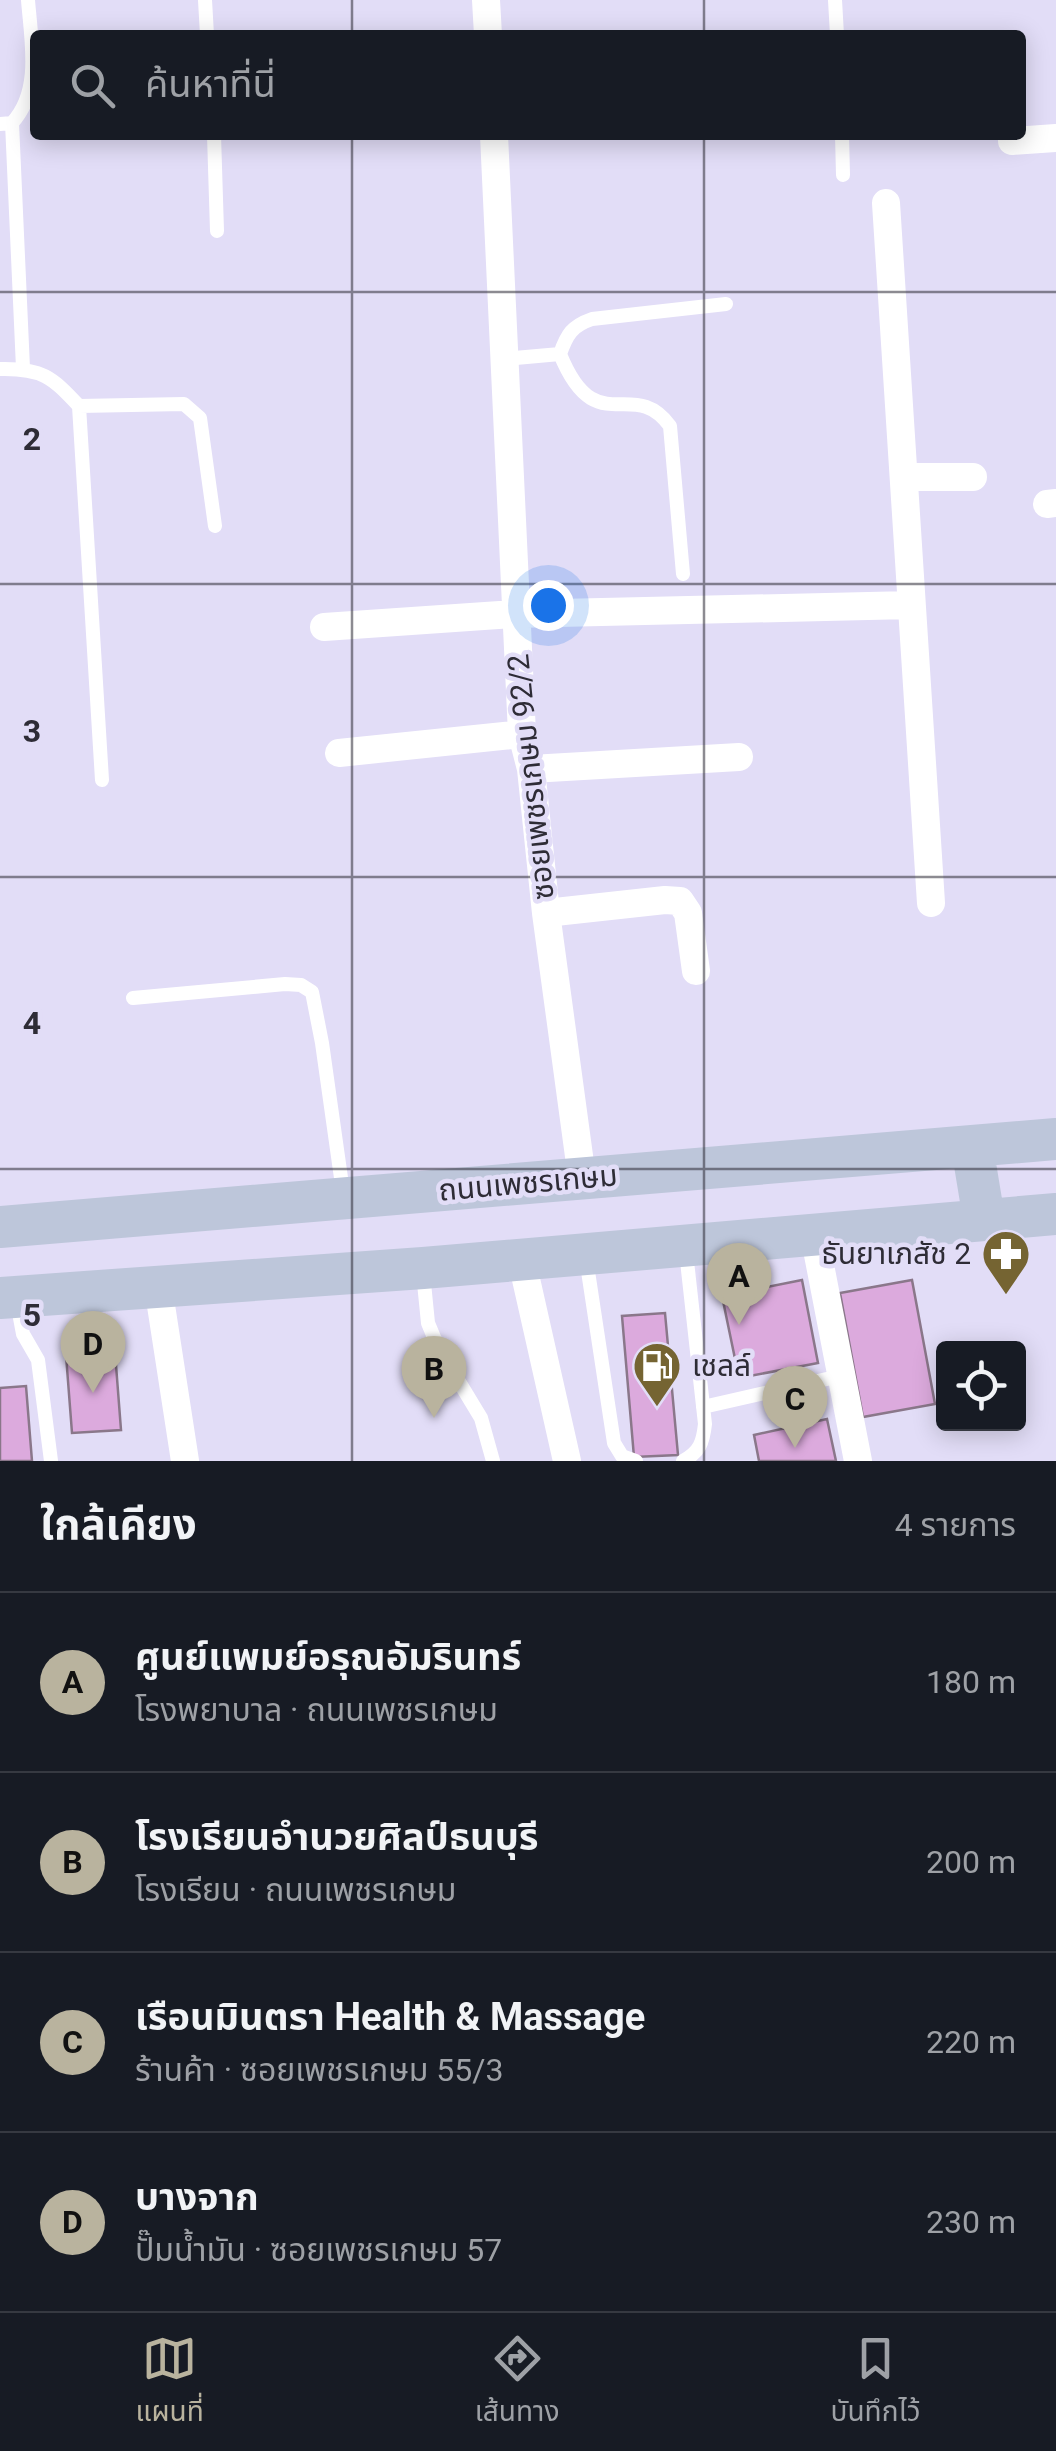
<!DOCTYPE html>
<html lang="th">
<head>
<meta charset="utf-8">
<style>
  :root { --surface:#171b24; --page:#242831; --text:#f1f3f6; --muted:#9ea1a6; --line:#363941; --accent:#b9b39e }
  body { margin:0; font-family:Roboto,"Noto Sans Thai",sans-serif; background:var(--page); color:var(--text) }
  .controls { position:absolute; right:30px; bottom:30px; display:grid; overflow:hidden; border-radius:10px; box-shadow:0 5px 25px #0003 }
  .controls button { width:90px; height:90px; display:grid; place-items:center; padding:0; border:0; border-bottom:2px solid var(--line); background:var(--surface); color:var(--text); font:50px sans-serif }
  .you { position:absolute; left:548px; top:605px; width:35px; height:35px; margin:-25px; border:8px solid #fff; border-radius:50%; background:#1a73e8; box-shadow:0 0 0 15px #1a73e833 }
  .badge { display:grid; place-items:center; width:65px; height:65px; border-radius:50%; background:var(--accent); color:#111; font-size:32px; font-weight:700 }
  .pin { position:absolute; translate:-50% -82px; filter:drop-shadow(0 2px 5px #0008) }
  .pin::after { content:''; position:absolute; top:52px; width:35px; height:30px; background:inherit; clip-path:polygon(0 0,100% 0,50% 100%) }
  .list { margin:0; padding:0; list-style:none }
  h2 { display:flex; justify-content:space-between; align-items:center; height:130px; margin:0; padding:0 40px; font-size:42px }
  h2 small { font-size:32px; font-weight:400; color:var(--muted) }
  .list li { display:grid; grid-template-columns:65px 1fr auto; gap:30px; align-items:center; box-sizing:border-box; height:180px; padding:0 40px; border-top:2px solid var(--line) }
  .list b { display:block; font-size:38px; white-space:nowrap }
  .list p { margin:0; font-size:32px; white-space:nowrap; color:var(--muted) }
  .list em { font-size:32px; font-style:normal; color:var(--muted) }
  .icon { flex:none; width:55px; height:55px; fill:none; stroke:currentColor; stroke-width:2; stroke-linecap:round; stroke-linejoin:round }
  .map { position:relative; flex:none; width:1056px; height:1461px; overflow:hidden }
  .search { position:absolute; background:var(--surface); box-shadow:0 5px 25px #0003; left:30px; right:30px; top:30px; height:110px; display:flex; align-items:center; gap:25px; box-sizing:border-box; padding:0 35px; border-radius:10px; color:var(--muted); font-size:38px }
  .sheet { height:850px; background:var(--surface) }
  nav { display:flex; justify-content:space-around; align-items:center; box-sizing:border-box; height:140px; border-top:2px solid var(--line); background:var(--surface); font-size:28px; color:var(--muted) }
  nav a { display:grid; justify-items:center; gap:5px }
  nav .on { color:var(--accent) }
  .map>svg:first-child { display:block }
  .building { fill:#dcaadd; stroke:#8a778a; stroke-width:2.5 }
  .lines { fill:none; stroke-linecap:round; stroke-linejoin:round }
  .lane { stroke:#fff; stroke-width:14 }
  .street { stroke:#fff; stroke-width:28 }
  .primary { stroke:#bdc6da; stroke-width:42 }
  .grid { fill:none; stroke:#2e2c36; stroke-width:2.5; stroke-opacity:0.55 }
  .labels { text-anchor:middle; stroke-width:9; stroke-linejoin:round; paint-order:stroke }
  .street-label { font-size:30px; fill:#2e2c36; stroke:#e2ddf7 }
  .poi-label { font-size:30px; fill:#2e2c36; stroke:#e2ddf7; text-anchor:end }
  .grid-label { font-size:32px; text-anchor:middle; font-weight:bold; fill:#2e2c36; stroke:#e2ddf7; stroke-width:9; stroke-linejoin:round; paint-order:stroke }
</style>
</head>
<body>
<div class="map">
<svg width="1056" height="1461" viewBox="0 0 1056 1461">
  <rect width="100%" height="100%" fill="#e2ddf7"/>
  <path class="building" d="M 802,1280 L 818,1363 L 739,1378 L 722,1296 Z
    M 912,1280 L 935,1404 L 863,1417 L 840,1293 Z
    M 665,1313 L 678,1455 L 634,1457 L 622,1316 Z
    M 115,1352 L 121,1430 L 72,1433 L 66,1355 Z
    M 26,1386 L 32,1461 L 0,1461 L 0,1388 Z
    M 827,1419 L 836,1461 L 759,1461 L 754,1435 Z"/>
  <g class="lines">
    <path class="lane" d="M 205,0 L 207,35
      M 835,0 L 837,35
      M 12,123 L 23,368
      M 0,124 L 12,123 C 42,91 31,40 28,0
      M 214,135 L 217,231
      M 842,135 L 843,175
      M 560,354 C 567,334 572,326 592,319 L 726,304
      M 504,359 L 560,354 C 596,443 633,375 670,426 L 683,574
      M 0,369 C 42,368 52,377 79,406 L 184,404 L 200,418 L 215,526
      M 79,406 L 102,780
      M 133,998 L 285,984 L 301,985 L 312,992 L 322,1043 L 343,1192
      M 586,1258 L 614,1443 L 622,1456 L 636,1461
      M 423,1273 L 428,1323 L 438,1347 L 481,1418 L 493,1461
      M 17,1302 L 23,1334 L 38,1360 L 51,1461
      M 703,1407 L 840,1376
      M 683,1461 C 700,1452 703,1442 705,1424 L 686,1252"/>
    <path class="street" d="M 486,0 L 488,35
      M 494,135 L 522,734 L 531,769 L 546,913 L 582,1178
      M 1012,141 L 1056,138
      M 886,203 L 931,903
      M 904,477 L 973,477
      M 1047,504 L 1056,503
      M 324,627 L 515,614 L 911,605
      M 339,753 L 522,734
      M 531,769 L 739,757
      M 546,913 L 665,900 L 680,901 L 688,913 L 696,971
      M 814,1234 L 858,1461
      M 521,1257 L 567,1461
      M 158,1286 L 185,1461"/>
    <path class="primary" d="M 972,1146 L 984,1219
      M 0,1227 L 1056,1139
      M 0,1298 L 423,1268 L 1056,1214"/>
  </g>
  <path class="grid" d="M 352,0 L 352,35M 704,0 L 704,35M 352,135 L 352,1461M 704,135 L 704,1461M 0,292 L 1056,292M 0,584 L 1056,584M 0,877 L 1056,877M 0,1169 L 1056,1169"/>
  <defs>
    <g id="pharmacy-pin" transform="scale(2.5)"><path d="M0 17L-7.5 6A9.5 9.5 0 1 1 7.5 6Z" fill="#756432" stroke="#e2ddf7"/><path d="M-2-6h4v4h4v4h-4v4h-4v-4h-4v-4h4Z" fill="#fff"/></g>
    <g id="fuel-pin" transform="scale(2.5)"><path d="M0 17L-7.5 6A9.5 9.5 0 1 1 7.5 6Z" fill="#756432" stroke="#e2ddf7"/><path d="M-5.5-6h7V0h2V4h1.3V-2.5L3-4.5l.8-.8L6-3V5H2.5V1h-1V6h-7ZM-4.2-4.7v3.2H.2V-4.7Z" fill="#fff"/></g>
  </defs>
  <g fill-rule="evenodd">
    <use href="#pharmacy-pin" x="1006" y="1254"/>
    <use href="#fuel-pin" x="657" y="1366"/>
  </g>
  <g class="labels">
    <g class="street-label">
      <text transform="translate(531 777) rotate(-96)" y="10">ซอยเพชรเกษม 92/2</text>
      <text transform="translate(528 1183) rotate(-5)" y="10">ถนนเพชรเกษม</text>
    </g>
    <g class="poi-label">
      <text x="971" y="1264">ธันยาเภสัช 2</text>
      <text x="692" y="1376" text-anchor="start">เชลล์</text>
    </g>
  </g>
  <g class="grid-label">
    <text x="32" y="450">2</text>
    <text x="32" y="742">3</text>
    <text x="32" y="1034">4</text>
    <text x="32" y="1326">5</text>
  </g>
</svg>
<div class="controls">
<button><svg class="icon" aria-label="locate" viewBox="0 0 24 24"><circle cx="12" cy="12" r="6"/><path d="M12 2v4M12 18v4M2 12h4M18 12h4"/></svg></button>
</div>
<div class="you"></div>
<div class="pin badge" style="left:739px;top:1325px">A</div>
<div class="pin badge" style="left:434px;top:1418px">B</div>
<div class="pin badge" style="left:795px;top:1448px">C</div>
<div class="pin badge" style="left:93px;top:1393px">D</div>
<div class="search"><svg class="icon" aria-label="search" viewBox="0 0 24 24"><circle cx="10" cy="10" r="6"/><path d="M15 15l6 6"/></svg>ค้นหาที่นี่</div>
</div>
<section class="sheet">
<h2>ใกล้เคียง<small>4 รายการ</small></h2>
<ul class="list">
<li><span class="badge">A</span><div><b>ศูนย์แพมย์อรุณอัมรินทร์</b><p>โรงพยาบาล · ถนนเพชรเกษม</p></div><em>180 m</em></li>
<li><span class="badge">B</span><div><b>โรงเรียนอำนวยศิลป์ธนบุรี</b><p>โรงเรียน · ถนนเพชรเกษม</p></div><em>200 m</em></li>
<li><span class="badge">C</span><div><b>เรือนมินตรา Health &amp; Massage</b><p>ร้านค้า · ซอยเพชรเกษม 55/3</p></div><em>220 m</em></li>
<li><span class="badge">D</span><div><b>บางจาก</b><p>ปั๊มน้ำมัน · ซอยเพชรเกษม 57</p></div><em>230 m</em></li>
</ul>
</section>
<nav>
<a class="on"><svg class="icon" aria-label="map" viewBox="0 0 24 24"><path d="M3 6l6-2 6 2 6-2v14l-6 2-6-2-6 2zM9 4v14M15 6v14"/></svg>แผนที่</a>
<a><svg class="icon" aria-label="directions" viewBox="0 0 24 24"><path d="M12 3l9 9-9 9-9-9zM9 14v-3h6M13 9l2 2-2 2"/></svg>เส้นทาง</a>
<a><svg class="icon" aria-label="saved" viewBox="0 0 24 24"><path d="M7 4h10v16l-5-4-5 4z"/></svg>บันทึกไว้</a>
</nav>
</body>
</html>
